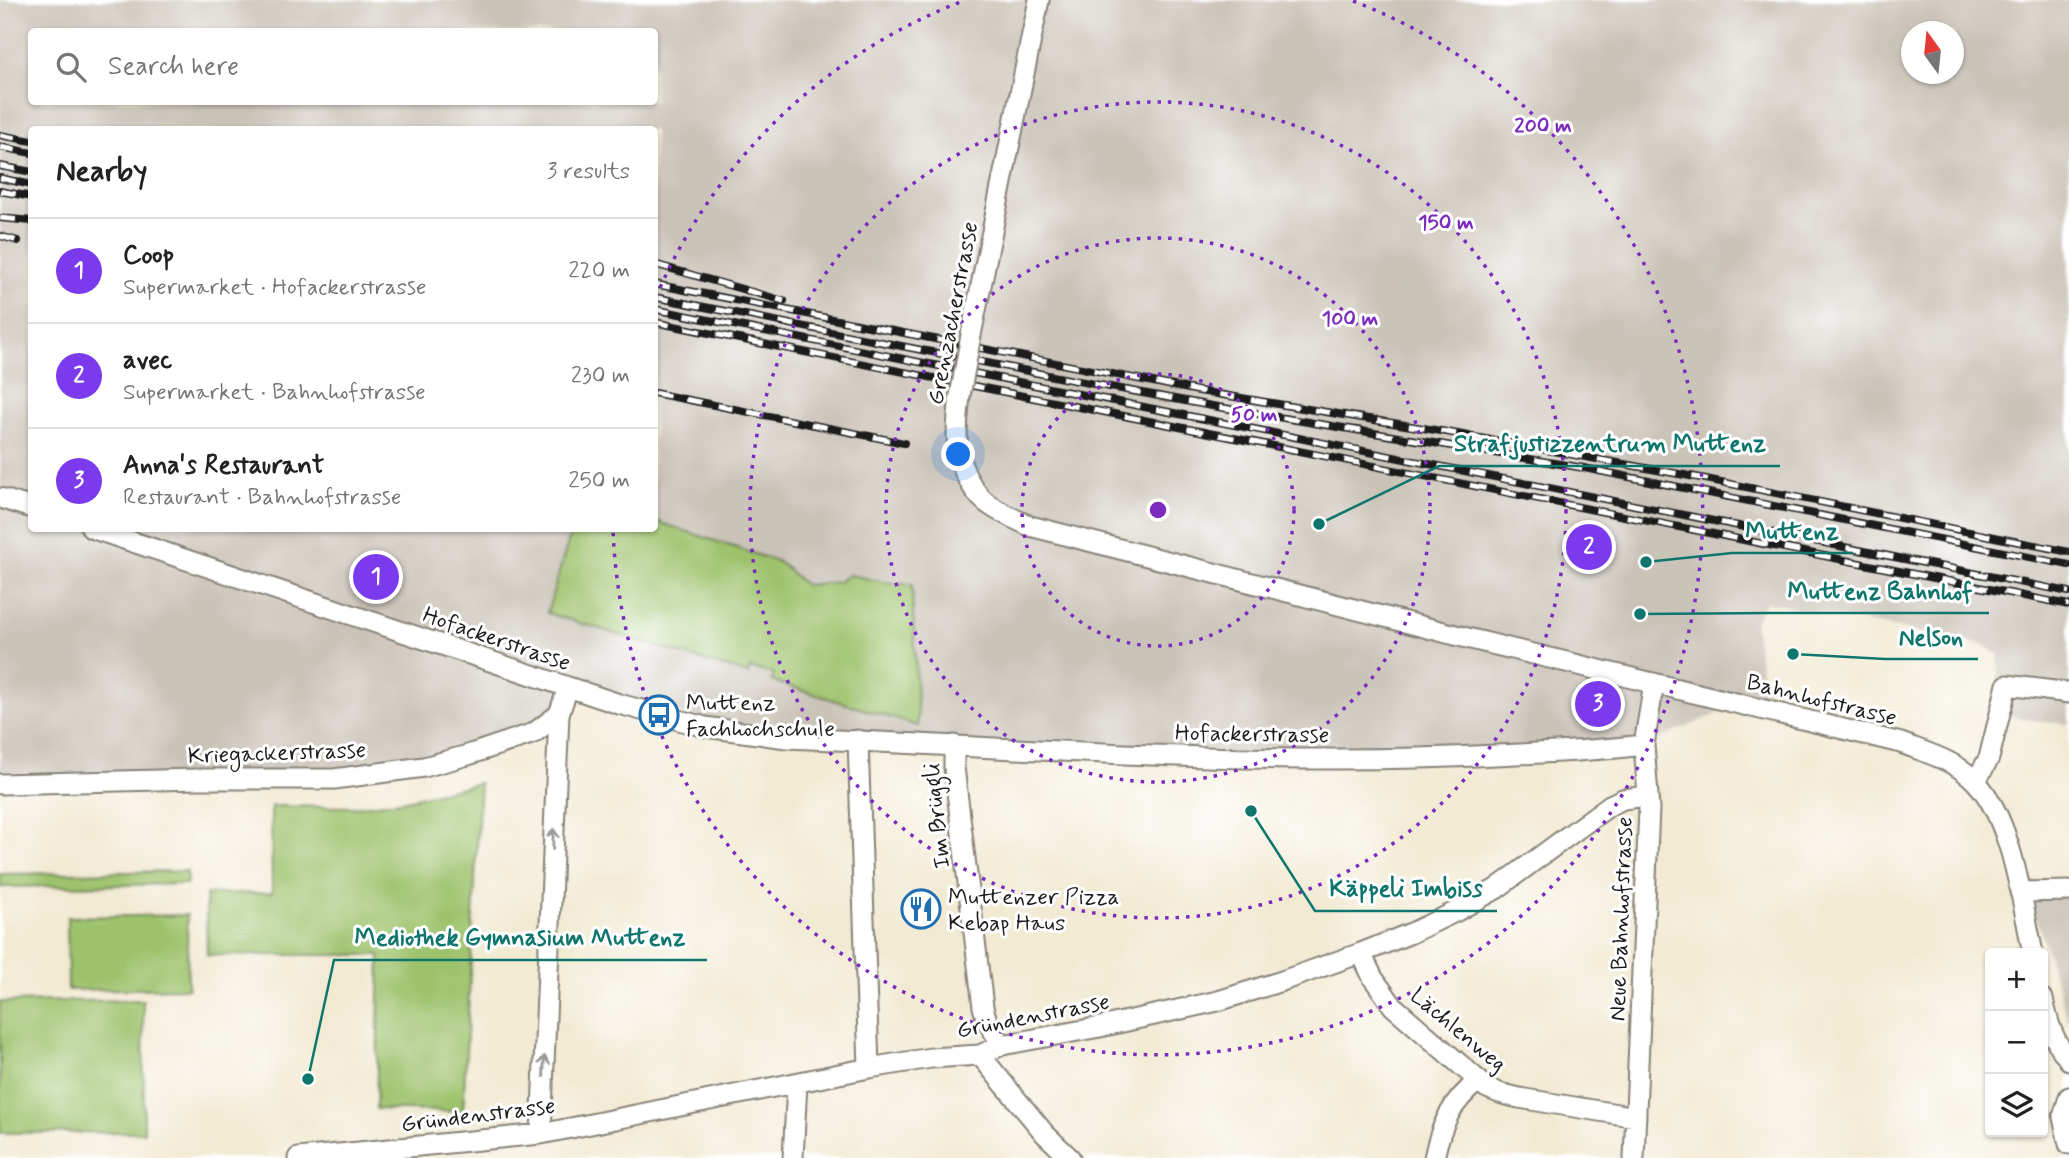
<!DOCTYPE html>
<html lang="en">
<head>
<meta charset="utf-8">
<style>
  :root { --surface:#fff; --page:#f6f6f6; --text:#222; --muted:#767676; --line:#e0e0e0; --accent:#7c3aed }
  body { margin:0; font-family:Mynerve,sans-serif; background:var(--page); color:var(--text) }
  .controls { position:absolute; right:21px; bottom:21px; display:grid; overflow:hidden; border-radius:7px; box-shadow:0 2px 5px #0004 }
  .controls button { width:63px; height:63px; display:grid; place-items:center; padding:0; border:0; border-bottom:2px solid var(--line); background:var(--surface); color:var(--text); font:35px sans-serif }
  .compass { position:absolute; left:1901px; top:21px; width:63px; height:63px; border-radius:50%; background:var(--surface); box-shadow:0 2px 5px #0004; rotate:345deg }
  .you { position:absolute; left:959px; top:455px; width:24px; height:24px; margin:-18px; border:5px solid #fff; border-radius:50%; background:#1a73e8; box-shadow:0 0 0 10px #1a73e833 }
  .badge { display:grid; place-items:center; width:46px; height:46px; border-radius:50%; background:var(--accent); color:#fff; font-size:23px; font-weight:700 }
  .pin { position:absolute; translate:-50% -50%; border:4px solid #fff; box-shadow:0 2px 7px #0006 }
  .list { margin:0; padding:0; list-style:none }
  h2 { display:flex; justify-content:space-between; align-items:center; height:91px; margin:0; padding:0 28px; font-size:30px }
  h2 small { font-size:23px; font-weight:400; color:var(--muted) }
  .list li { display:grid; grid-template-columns:46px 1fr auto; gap:21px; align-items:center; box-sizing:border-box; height:105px; padding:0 28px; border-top:2px solid var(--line) }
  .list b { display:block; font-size:26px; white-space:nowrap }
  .list p { margin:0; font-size:23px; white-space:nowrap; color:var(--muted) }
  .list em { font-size:23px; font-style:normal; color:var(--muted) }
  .icon { flex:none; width:38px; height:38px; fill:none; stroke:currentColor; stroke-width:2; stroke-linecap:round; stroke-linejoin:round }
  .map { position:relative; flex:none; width:2069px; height:1158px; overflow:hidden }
  .search { position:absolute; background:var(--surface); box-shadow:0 2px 5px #0004; left:28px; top:28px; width:630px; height:77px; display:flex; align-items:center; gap:18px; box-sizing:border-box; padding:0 24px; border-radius:7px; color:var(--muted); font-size:26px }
  .panel { position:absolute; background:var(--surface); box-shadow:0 2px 5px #0004; left:28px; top:126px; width:630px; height:406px; border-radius:7px }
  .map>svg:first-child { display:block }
  .industrial { fill:#cac3b8; fill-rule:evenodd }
  .green { fill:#9dc26c; stroke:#5c6f44; stroke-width:2 }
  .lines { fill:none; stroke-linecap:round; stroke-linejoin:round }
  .minor-casing { stroke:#878378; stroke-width:23 }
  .minor { stroke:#fff; stroke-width:19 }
  .rail-casing { stroke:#1c1c1c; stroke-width:8 }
  .rail { stroke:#fff; stroke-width:5; stroke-dasharray:16; stroke-linecap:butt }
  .minor-bridge-casing { stroke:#878378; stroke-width:23; stroke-linecap:butt }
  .minor-bridge { stroke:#fff; stroke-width:19 }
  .oneway { stroke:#999 }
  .ring { fill:none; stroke:#7b2cbf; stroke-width:3.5; stroke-dasharray:3.5 7 }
  .labels { text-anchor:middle; stroke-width:6; stroke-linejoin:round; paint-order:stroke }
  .street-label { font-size:23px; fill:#1c1c1c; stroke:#fff }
  .poi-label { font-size:23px; fill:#1c1c1c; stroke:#fff; text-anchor:start }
  .centre { fill:#7b2cbf; stroke:#fff; stroke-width:3.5 }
  .ring-label { font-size:21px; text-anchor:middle; font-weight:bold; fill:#7b2cbf; stroke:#fff; stroke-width:6; stroke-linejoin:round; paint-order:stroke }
  .leader { fill:none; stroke:#0f766e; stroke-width:2.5 }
  .callout-dot { fill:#0f766e; stroke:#fff; stroke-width:2.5 }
  .callout-label { font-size:24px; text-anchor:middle; font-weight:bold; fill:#0f766e; stroke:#fff; stroke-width:6; stroke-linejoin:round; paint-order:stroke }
</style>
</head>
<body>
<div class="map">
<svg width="2069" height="1158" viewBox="0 0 2069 1158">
  <rect width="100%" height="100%" fill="#fff"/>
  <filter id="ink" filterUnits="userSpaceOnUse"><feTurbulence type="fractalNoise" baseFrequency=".0143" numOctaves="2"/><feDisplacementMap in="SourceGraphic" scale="14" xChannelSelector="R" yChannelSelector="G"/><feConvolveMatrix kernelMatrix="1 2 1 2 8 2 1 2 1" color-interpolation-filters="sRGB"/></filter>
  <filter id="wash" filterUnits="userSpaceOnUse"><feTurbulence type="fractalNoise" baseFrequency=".00686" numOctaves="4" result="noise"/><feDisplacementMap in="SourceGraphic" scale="28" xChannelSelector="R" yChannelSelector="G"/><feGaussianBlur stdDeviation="1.57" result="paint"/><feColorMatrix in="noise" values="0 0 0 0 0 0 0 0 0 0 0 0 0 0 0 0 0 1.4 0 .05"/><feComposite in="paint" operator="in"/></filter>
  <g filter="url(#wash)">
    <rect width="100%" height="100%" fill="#f2ead3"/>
    <path class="industrial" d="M 0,0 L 2069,0 L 2069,724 L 2022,719 L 1989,710 L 1999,671 L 1998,654 L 1983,645 L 1766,602 L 1754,623 L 1762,676 L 1768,692 L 1644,745 L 1437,759 L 787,738 L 569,688 L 559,714 L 424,767 L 0,784 ZM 32,32 L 654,32 L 654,102 L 32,102 ZM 1912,32 L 1954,32 L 1954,74 L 1912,74 ZM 32,130 L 654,130 L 654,528 L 32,528 Z
      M 2069,880 L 2069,1024 L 2026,882 Z"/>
    <path class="green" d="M 655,521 L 779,562 L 805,585 L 838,582 L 849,575 L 896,584 L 912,584 L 918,726 L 772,681 L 774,674 L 750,668 L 748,674 L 547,613 L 572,529 L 654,528 Z
      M 480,783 L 463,1112 L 376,1109 L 380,955 L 207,955 L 206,894 L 272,893 L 271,806 L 353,807 L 401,801 Z
      M 187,871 L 187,884 L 0,887 L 0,874 Z
      M 187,915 L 188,988 L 68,990 L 67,917 Z
      M 143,1000 L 144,1132 L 0,1133 L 0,1002 Z"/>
  </g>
  <g filter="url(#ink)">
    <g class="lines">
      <g class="minor-casing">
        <path id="minor" d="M 971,335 L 1039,0
          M 960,396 C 956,429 953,457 972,486 C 977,494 983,501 991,506 C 1003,514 1017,520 1030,526 L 1471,639 L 1901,743 C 1927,753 1957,761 1976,782 C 2012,820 2022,903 2033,953
          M 0,498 L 32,508
          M 91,528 L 619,704 L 705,727 L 787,738 C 1023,747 1260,768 1496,755 C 1546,753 1595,751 1644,745
          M 858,740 L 869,1068
          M 954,745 L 954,767 L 983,1007 L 987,1021 L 1002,1045
          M 1976,781 L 1989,758 L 2007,685 L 2069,693
          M 0,784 L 198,779 L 334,779 L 424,767 L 468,755 L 534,733 L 559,714 L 568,688
          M 2020,892 L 2069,891
          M 1361,953 L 1373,978 L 1393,1006 L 1487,1088 L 1499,1093 L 1519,1098 L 1636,1117
          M 2043,999 C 2048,1023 2053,1040 2069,1060
          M 980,1055 L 1045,1134 L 1070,1158
          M 2069,1097 L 2063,1117 L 2069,1144
          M 541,1134 L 559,714
          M 298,1158 L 541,1134 L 869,1068 L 931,1058 L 980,1055 L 1002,1045 L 1100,1027 L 1218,1001 L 1282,981 L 1361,953 L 1411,933 L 1457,911 L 1496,889 L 1610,805 L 1623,799 L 1648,796
          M 793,1158 L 797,1084
          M 1434,1158 C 1441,1124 1451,1103 1478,1081
          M 1634,1158 L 1649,808 L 1644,745 L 1654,683"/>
      </g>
      <use href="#minor" class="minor"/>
      <g class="rail-casing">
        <path id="rail" d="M 0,135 L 32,141
          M 0,147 L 32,153
          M 0,166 L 32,172
          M 0,178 L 32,185
          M 0,191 L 32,197
          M 0,218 L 32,221
          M 0,236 L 18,241
          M 654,264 L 784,301
          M 654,284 L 1199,391 L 1441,431 L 1701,478 L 2069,552
          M 654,297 L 1073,380 L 1212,406 L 1584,468 L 2069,565
          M 654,309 L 2069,592
          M 654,322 L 2069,605
          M 654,393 L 904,443"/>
      </g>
      <use href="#rail" class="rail"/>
      <g class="minor-bridge-casing">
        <path id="minor-bridge" d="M 960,396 L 971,335"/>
      </g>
      <use href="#minor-bridge" class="minor-bridge"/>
    </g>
    <defs><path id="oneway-shaft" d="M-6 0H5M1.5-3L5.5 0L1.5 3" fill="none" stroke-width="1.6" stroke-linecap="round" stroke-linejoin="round" transform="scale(1.75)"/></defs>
    <g class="oneway">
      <use href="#oneway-shaft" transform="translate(553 839) rotate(-88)"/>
      <use href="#oneway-shaft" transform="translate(544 1066) rotate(-88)"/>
    </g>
  </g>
  <g class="ring">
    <circle cx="1158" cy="510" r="136"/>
    <circle cx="1158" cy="510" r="272"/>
    <circle cx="1158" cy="510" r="408"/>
    <path d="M656 297A545 545 0 0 1 963 1M1353 1A545 545 0 1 1 613 529"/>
  </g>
  <defs>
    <g id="bus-ring" transform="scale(2.0125)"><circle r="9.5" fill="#fff" stroke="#1f6fb2" stroke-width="1.5"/><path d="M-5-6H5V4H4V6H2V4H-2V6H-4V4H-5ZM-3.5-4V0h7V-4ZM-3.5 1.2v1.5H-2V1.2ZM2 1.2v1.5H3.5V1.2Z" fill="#1f6fb2"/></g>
    <g id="restaurant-ring" transform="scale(2.0125)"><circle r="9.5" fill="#fff" stroke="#1f6fb2" stroke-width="1.5"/><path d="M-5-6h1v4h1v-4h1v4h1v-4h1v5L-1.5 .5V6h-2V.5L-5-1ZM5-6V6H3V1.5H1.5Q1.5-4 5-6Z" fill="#1f6fb2"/></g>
  </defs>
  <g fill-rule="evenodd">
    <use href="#bus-ring" x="659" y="715"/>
    <use href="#restaurant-ring" x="921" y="909"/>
  </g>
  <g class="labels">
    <g class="street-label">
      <text transform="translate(952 313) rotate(-79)" y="8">Grenzacherstrasse</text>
      <text transform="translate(497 638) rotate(19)" y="8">Hofackerstrasse</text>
      <text transform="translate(1822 699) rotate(14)" y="8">Bahnhofstrasse</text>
      <text transform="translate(1252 733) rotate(1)" y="8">Hofackerstrasse</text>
      <text transform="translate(277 752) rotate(-2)" y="8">Kriegackerstrasse</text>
      <text transform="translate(936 816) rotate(-96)" y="8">Im Brüggli</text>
      <text transform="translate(1620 919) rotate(-88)" y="8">Neue Bahnhofstrasse</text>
      <text transform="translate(1033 1015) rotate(-11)" y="8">Gründenstrasse</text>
      <text transform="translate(1459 1029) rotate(40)" y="8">Lächlenweg</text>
      <text transform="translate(478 1114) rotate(-7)" y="8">Gründenstrasse</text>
    </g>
    <g class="poi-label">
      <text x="686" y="710">Muttenz<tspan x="686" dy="26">Fachhochschule</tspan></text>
      <text x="948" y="904">Muttenzer Pizza<tspan x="948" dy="26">Kebap Haus</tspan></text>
    </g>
  </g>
  <circle cx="1158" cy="510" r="10" class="centre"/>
  <g class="ring-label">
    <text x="1543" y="132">200 m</text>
    <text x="1446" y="229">150 m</text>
    <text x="1350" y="325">100 m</text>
    <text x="1254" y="421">50 m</text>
  </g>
  <path class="leader" d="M1319 524L1439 466H1780M1646 562L1732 553H1853M1640 614L1771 613H1989M1793 654L1885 659H1978M1251 811L1315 911H1497M308 1079L334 960H707"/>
  <g class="callout-dot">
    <circle cx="1319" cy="524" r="7"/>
    <circle cx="1646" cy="562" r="7"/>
    <circle cx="1640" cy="614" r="7"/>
    <circle cx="1793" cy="654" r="7"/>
    <circle cx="1251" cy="811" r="7"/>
    <circle cx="308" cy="1079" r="7"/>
  </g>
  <g class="callout-label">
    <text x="1610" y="451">Strafjustizzentrum Muttenz</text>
    <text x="1792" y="539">Muttenz</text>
    <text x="1880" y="599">Muttenz Bahnhof</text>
    <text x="1931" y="645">Nelson</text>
    <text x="1406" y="896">Käppeli Imbiss</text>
    <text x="520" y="945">Mediothek Gymnasium Muttenz</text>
  </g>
</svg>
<div class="controls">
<button>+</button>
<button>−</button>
<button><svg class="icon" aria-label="layers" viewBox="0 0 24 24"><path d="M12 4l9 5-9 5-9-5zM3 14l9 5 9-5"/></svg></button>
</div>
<svg class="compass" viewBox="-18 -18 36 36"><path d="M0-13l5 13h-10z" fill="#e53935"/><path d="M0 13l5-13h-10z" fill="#767676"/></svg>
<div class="you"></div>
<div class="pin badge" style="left:376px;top:577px">1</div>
<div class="pin badge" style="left:1589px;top:547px">2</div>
<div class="pin badge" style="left:1598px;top:704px">3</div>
<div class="search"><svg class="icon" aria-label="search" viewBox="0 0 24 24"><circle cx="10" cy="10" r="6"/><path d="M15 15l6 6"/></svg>Search here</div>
<section class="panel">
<h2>Nearby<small>3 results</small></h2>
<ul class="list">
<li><span class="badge">1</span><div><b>Coop</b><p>Supermarket · Hofackerstrasse</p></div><em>220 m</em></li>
<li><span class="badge">2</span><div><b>avec</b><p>Supermarket · Bahnhofstrasse</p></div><em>230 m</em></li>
<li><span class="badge">3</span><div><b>Anna's Restaurant</b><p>Restaurant · Bahnhofstrasse</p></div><em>250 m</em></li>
</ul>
</section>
</div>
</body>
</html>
